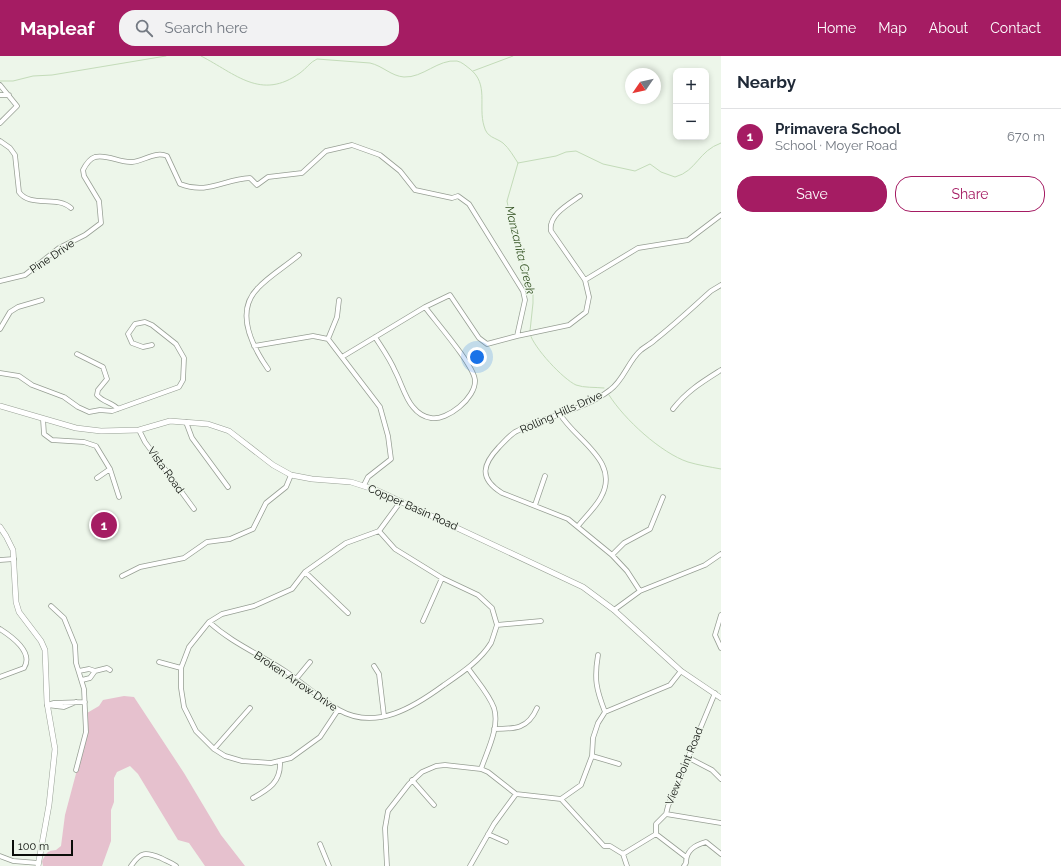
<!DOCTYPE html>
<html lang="en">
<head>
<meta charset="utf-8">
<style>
  :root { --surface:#fff; --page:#f2f2f3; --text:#1f2937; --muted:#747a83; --line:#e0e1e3; --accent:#a51c63 }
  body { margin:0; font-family:Raleway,sans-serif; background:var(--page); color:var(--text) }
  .controls { position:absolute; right:12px; top:12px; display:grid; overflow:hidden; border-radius:8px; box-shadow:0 2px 6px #0003 }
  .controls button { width:36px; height:36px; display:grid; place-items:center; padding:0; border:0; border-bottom:1px solid var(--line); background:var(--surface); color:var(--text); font:20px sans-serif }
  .compass { position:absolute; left:625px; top:12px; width:36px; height:36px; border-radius:50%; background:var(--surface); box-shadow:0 2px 6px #0003; rotate:236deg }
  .scale { position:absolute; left:12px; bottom:10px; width:61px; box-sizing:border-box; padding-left:4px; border:2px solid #0b0e0a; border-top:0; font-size:11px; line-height:14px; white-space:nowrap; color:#0b0e0a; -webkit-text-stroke:3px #edf6ea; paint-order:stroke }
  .you { position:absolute; left:477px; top:301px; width:14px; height:14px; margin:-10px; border:3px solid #fff; border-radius:50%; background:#1a73e8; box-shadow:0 0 0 6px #1a73e833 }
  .badge { display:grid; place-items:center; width:26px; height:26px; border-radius:50%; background:var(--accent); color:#fff; font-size:13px; font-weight:700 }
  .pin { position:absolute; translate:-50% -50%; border:2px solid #fff; box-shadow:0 1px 4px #0006 }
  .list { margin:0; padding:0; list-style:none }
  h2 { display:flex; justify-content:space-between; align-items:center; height:52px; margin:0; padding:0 16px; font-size:17px }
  h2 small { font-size:13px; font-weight:400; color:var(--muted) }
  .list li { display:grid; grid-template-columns:26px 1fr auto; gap:12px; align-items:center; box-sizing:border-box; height:56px; padding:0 16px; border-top:1px solid var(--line) }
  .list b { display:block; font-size:15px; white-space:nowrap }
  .list p { margin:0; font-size:13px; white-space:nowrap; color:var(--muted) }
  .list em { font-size:13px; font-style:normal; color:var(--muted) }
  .actions { display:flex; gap:8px; padding:12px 16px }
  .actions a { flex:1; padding:9px 0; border:1px solid var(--accent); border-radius:16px; text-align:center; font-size:14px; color:var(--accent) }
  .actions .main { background:var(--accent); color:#fff }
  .icon { flex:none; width:22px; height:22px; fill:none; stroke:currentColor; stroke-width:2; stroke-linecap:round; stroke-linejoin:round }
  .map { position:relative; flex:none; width:721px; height:810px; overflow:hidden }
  header { display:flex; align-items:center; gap:24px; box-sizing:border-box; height:56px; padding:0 20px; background:var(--accent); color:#fff }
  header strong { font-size:19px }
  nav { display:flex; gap:22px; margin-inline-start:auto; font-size:14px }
  .search { width:280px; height:36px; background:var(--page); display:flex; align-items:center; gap:10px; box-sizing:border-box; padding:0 14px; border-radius:16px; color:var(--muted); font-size:15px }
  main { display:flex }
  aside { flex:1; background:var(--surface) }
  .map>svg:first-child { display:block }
  .green { fill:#e6c1ce }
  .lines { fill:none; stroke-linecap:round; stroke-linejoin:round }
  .stream { stroke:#c3dbb9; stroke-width:1 }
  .minor-casing { stroke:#979f94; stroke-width:5.5 }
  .tertiary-casing { stroke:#979f94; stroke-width:6 }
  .minor { stroke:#fff; stroke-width:4 }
  .tertiary { stroke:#fff; stroke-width:5 }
  .labels { text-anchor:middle; stroke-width:3; stroke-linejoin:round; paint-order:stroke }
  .street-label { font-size:11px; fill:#0b0e0a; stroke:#edf6ea }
  .water-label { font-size:12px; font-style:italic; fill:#355424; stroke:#edf6ea }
</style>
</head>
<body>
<header>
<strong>Mapleaf</strong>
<div class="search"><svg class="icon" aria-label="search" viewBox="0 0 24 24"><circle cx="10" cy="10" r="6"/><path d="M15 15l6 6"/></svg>Search here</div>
<nav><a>Home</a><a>Map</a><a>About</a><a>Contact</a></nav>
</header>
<main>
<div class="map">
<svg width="721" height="810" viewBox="0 0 721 810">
  <rect width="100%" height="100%" fill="#edf6ea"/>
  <path class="green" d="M 124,640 L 134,641 L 184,717 L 221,779 L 245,810 L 205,810 L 189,787 L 178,784 L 138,718 L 130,710 L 117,716 L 114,722 L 114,746 L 111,754 L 111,785 L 102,810 L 43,810 L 42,805 L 46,798 L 49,795 L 56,794 L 61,790 L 65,759 L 86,680 L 88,668 L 87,657 L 99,650 L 103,644 Z"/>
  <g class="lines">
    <path class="stream" d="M 201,0 C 236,18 261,45 300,17 C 306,13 310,6 317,3 L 370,7 C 383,10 391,20 404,21 C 423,22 438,3 457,5 C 462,6 466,10 470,13 C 489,28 478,50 484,70 C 487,82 495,81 503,87 C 509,92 514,101 518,107 L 507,145 L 516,189 L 533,237 L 533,247 L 530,275
      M 473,15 L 513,0
      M 0,25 L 13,25 L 33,20 L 52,19 L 166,0
      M 518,107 L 556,100 L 566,96 L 576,95 L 603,108 L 635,115 L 650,108 L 661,116 L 675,121 C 697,115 698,95 721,87
      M 530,278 C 534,292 563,323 576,329 C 584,332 595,331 604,332
      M 609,339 C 624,363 661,397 688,406 C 698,409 710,411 721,413"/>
    <g class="minor-casing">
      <path id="minor" d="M 0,29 L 17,50 L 0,67
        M 0,39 L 9,39
        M 0,85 L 10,92 L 15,99 L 19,136 C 30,152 57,139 71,152
        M 580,140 C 569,148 548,159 551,175 L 585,224
        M 0,225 L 25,219 L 59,192 L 85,179 L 101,167 L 99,145 L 84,120 L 83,114 C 86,108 89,103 95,101 C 108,98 119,107 132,106 C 144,105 155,95 167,100 L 180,128 C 208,139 224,123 250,122 L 257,129 L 268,121 L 302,117 L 326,95 L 352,89 L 380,99 L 400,115 L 415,134 L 452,142 L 458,140 L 469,148 L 523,235 L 525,244 L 517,280
        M 0,273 L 10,256 L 18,251 L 42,244
        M 375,281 C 382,292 390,303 395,315 C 401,326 405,342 413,351 C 417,356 424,361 431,362 C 447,365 476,342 475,324 C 473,308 436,266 425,251
        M 328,283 L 337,261 L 339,244
        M 254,290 L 313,280 L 328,283 L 380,351 L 388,380 L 391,403 L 368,421 L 364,429
        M 77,298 L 103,311 L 107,323 L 98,334 L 97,339 C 104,347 112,346 118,353
        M 342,301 L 425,251 L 450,239 L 479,282 L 487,288 L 517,280 L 569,269 L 586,256 L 589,241 L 585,224 L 638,192 L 688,184 L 721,159
        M 268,313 C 252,290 234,256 258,232 C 269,220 286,210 299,199
        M 0,317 L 19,320 L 32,329 L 64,341 L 78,351 L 89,356 L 100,354 L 112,355 L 179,331 L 183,324 L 184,302 L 176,288 L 152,269 L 145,266 L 135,268 L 128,278 L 132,287 L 143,291 L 152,289
        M 673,353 C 687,335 702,326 721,314
        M 560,358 C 575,384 621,405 601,441 C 596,451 585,461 578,470
        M 43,363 L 44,378 L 52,384 L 84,386 L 96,390 L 110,413 L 119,441
        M 186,366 L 192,382 L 228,431
        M 139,374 L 145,386 L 194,453
        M 97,422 L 110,413
        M 535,449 L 545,420
        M 379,475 L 395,493 L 442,522 L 478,539 L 492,552 L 497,569
        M 612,499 L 624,487 L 650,473 L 663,441
        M 0,504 L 14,503
        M 305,516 L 348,557
        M 122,520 L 140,511 L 184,502 L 207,486 L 230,483 L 253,473 L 266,447 L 286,431 L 291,419
        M 640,535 L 627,515 L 612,499 L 568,463 L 502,437 C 478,422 483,408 499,391 C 504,386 509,380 515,376 C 545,360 583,355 610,334 C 624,324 628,305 641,294 C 646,290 652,287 656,283 C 675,268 693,251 711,235 L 721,229
        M 51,550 L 64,562 L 75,589 L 76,607 L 84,633 L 86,676 L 76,714
        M 614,554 L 640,535 L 705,509 L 721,498
        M 721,559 L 715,579 L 721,592
        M 423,565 L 442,522
        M 209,566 C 232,587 259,598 285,615 C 303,627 320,643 339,654 C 376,675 414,651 444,629 C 460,618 480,605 491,587 C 493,582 495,575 497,569
        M 497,569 L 541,565
        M 0,573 C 11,580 34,596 24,612 L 0,621
        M 598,599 C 594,623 596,633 605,656
        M 159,606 L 181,612
        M 374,610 L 379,618 L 384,660
        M 468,612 C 476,624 489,638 494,652 C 500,671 487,695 481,713
        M 79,615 L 89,613 L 95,615 L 90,622 L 82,624
        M 95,615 L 107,612 L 110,614
        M 296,623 L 310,606
        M 76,646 L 64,651 L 47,649 L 54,647 L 85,646
        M 338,654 L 320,681 L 291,702 L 271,707 L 242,705 L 225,700 L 214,693 L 196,675 L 184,651 L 181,632 L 181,612 L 189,591 L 209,566 L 222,558 L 254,550 L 292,533 L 305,516 L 346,487 L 379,475 L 401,445
        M 494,673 C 515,673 528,673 537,652
        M 214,693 L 250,652
        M 592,700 L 619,708
        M 687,701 L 712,714 L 721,723
        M 412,724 L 434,749
        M 253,742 C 269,733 281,726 280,706
        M 561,743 L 604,790 L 610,790 L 623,798
        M 666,758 L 721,767
        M 488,778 L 506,786
        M 656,778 L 686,801
        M 320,788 L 329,810
        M 623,798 L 656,778 L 656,768 L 666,758 L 668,750 L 715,637
        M 623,798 L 627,810
        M 0,800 L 13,805 L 38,807
        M 131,810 C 141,795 146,796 161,802 C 166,805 171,806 176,810
        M 387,810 L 385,772 L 388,755 L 409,728 L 422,716 L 436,710 L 445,709 L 481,713 L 488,716 L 516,738
        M 470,810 L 494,768 L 516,738 L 561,743 L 581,729 L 592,700 L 593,682 L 598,667 L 605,656 L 670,629 L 681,615
        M 684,810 L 686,807 C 686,794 695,789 706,786 L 721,798"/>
    </g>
    <g class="tertiary-casing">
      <path id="tertiary" d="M 0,350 L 76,372 L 101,375 L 139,374 L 170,365 L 208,368 L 229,375 L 273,409 L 291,419 L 312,423 L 351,426 L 376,434 L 583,531 L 614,554 L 681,615 L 721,642
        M 0,471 L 6,480 L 13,494 L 16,546 L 19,556 L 41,585 L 45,594 L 47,647 L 55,693 L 49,749 L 38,810"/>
    </g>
    <use href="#minor" class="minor"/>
    <use href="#tertiary" class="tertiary"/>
  </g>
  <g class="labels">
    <g class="street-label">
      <text transform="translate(52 200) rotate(-34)" y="4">Pine Drive</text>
      <text transform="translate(561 356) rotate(-24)" y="4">Rolling Hills Drive</text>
      <text transform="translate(166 414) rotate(54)" y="4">Vista Road</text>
      <text transform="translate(413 451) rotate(24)" y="4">Copper Basin Road</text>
      <text transform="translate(296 625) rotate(34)" y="4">Broken Arrow Drive</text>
      <text transform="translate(684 710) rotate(-68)" y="4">View Point Road</text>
    </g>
    <g class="water-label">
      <text transform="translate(520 194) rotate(76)" y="4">Manzanita Creek</text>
    </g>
  </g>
</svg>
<div class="controls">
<button>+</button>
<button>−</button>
</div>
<svg class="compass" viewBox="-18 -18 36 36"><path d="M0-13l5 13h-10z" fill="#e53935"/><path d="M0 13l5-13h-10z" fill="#747a83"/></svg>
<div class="scale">100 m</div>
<div class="you"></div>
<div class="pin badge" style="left:104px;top:469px">1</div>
</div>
<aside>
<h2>Nearby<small></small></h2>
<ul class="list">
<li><span class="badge">1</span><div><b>Primavera School</b><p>School · Moyer Road</p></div><em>670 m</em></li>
</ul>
<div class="actions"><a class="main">Save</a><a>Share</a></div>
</aside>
</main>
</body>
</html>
